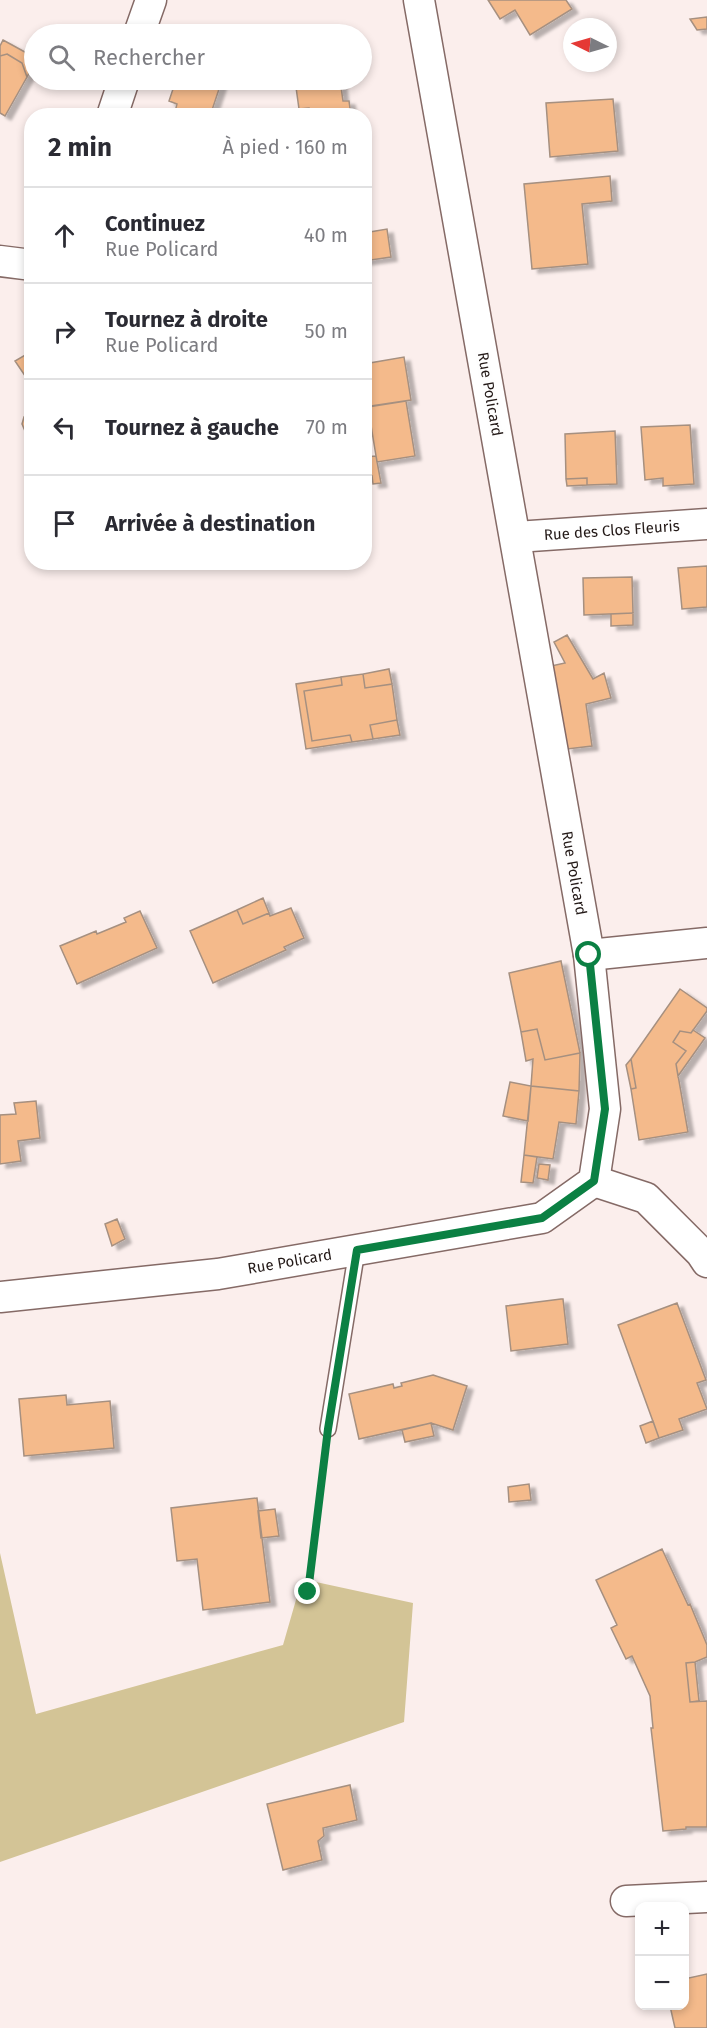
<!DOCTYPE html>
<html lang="fr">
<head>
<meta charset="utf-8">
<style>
  :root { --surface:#fff; --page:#f2f2f3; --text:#2b2b33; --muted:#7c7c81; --line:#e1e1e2 }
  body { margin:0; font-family:"Fira Sans",sans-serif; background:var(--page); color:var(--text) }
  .controls { position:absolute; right:18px; bottom:18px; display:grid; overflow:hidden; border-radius:12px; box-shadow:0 3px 9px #0003 }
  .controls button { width:54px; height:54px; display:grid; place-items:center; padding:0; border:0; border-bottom:2px solid var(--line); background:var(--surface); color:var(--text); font:30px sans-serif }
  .compass { position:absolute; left:563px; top:18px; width:54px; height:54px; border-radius:50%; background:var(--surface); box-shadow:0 3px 9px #0003; rotate:275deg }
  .stop { position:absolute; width:18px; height:18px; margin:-14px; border:4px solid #0b8043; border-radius:50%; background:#fff }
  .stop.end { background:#0b8043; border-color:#fff; box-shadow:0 2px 6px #0008 }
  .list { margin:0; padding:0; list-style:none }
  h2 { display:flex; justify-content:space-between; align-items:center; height:78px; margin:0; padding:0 24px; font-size:26px }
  h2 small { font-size:20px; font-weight:400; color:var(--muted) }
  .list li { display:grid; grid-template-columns:39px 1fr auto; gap:18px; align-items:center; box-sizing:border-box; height:96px; padding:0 24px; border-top:2px solid var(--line) }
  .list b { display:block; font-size:22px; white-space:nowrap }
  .list p { margin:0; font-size:20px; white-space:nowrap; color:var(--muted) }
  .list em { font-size:20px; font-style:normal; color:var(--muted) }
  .icon { flex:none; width:33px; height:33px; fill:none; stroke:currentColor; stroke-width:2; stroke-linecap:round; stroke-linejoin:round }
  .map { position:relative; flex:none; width:707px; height:2028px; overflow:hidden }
  .search { position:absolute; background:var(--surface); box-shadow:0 3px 9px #0003; left:24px; top:24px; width:348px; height:66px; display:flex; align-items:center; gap:15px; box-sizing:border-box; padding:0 21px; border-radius:33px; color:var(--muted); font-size:22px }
  .panel { position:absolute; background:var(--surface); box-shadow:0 3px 9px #0003; left:24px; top:108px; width:348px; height:462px; border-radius:24px }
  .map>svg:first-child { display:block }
  .green { fill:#d3c496 }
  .building { fill:#f4ba8b; stroke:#a69080; stroke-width:1.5; filter:url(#shadow) }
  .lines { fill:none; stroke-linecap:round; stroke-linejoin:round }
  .lane-casing { stroke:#856a66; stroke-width:18 }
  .street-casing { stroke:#856a66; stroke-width:33 }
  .path { stroke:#9a8f8d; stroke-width:4; stroke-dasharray:3 4.5; stroke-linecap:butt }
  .lane { stroke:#fff; stroke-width:15 }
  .street { stroke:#fff; stroke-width:30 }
  .route { stroke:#0b8043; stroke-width:8 }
  .labels { text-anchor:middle; stroke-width:6; stroke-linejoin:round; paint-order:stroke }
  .street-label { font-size:15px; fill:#231917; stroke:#fefefe }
</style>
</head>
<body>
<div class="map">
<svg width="707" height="2028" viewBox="0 0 707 2028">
  <defs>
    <filter id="shadow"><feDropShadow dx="6" dy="4" stdDeviation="1.5" flood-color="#0004"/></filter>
  </defs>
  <rect width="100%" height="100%" fill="#fbeeec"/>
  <path class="green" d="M 0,1553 L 36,1714 L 283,1645 L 302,1579 L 413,1603 L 404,1722 L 0,1862 Z"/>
  <path class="building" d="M 488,0 L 566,0 L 572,9 L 530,35 L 515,10 L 500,19 Z
    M 707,17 L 707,29 L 697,30 L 690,19 Z
    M 3,40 L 34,57 L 34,63 L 27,77 L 22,63 L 7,54 L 0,56 L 0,46 Z
    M 7,54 L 22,63 L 27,77 L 5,116 L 0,113 L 0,56 Z
    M 176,80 L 222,80 L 211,113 L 218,116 L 174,116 L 177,104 L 169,101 Z
    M 295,80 L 340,80 L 343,101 L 349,101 L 351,116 L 310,116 L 309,108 L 299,109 Z
    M 613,99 L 618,151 L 550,157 L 546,103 Z
    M 610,176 L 612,201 L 582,204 L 588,264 L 532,269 L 524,184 Z
    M 387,229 L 391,257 L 364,261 L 364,233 Z
    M 32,351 L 32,386 L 15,361 Z
    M 404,357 L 411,400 L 364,407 L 364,364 Z
    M 406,401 L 415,456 L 377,462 L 368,407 Z
    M 30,411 L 32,411 L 32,436 L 25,431 L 22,424 L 24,417 Z
    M 690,425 L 694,484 L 663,486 L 663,478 L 645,480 L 641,427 Z
    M 615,431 L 617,484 L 587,485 L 587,478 L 566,479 L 565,434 Z
    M 376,456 L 381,483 L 373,484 L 372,476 L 367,477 L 364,457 Z
    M 587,478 L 587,485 L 567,486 L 566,479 Z
    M 707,566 L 707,607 L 682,609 L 678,568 Z
    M 632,577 L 633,613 L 584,615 L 583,578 Z
    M 633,613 L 633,625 L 611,626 L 611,614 Z
    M 567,635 L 593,679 L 604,673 L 611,698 L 586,704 L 592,746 L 567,749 L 551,666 L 565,663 L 554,642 Z
    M 389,669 L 392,684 L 365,688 L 363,674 Z
    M 363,674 L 365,688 L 392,684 L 397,720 L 370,725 L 373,739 L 352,742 L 350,735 L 312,741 L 304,691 L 342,685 L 341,677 Z
    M 341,677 L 342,685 L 304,691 L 312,741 L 350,735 L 352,742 L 306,749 L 296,684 Z
    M 397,720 L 400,735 L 373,739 L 370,725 Z
    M 263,898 L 269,913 L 243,924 L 237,910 Z
    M 291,908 L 304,938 L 284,947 L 286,950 L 213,983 L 190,931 L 237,910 L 243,924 L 269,913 L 270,916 Z
    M 140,911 L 157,948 L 77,984 L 60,946 L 96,931 L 97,934 L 126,922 L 124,918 Z
    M 561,961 L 580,1053 L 545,1060 L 537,1029 L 521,1032 L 509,973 Z
    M 680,989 L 707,1008 L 707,1011 L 691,1033 L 680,1031 L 673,1042 L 686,1051 L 676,1064 L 688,1132 L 639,1140 L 631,1089 L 636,1088 L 631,1059 Z
    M 537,1029 L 545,1060 L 580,1053 L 579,1091 L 531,1086 L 533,1059 L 526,1061 L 521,1032 Z
    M 693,1030 L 705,1038 L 678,1076 L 676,1064 L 686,1051 L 673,1042 L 680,1031 L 691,1033 Z
    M 631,1059 L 636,1088 L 631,1089 L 626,1065 Z
    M 510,1082 L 531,1086 L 528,1121 L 503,1116 Z
    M 531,1086 L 579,1091 L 576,1124 L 559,1122 L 553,1159 L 524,1155 Z
    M 36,1101 L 40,1138 L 18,1141 L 21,1161 L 0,1164 L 0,1115 L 16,1114 L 14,1103 Z
    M 524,1155 L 537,1157 L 533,1183 L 521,1182 Z
    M 539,1164 L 550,1165 L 548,1180 L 537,1178 Z
    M 117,1219 L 125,1239 L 112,1246 L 105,1224 Z
    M 561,1299 L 563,1299 L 568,1344 L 511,1351 L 506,1306 Z
    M 677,1303 L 706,1380 L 697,1383 L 707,1409 L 679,1419 L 683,1430 L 659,1438 L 618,1325 Z
    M 433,1375 L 467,1386 L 453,1430 L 431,1423 L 359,1439 L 349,1394 L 393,1384 L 394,1388 L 402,1386 L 401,1383 Z
    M 66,1395 L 67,1405 L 110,1401 L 114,1448 L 24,1456 L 19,1399 Z
    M 653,1421 L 659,1438 L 646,1443 L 640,1426 Z
    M 431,1423 L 434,1436 L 405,1442 L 402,1430 Z
    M 529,1484 L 531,1500 L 509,1502 L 508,1487 Z
    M 257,1498 L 270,1602 L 203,1610 L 197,1559 L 177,1561 L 171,1508 Z
    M 275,1509 L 279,1536 L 261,1538 L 258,1511 Z
    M 662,1549 L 688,1605 L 690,1604 L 707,1645 L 707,1657 L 695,1662 L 686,1663 L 690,1702 L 707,1701 L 707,1827 L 686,1827 L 686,1829 L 663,1831 L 651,1728 L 653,1728 L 650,1696 L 632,1656 L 626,1659 L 611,1628 L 617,1625 L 596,1580 Z
    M 695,1662 L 699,1701 L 690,1702 L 686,1663 Z
    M 350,1785 L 357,1820 L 323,1828 L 324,1836 L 318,1841 L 322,1860 L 283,1870 L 267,1804 Z
    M 707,1974 L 707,2028 L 675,2028 L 670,2006 L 684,2006 L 684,1979 Z"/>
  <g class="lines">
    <g class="lane-casing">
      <path id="lane" d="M 328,1429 L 357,1250"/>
    </g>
    <g class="street-casing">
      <g id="street">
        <path d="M 139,34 L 151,0"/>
        <path d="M 112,116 L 124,80"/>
        <path d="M 0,261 L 32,265"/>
        <path id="s1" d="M 516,537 L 707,524"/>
        <path d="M 589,955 L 707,943"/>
        <path d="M 594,1181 L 646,1198 L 701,1253 L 707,1262"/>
        <path id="s2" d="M 0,1297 L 218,1274 L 542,1218 L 594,1181 L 605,1109 L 589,955 L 419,0"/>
        <path d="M 626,1901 L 707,1897"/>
      </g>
    </g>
    <path class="path" d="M 308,1592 L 325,1453"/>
    <use href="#lane" class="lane"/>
    <use href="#street" class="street"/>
  </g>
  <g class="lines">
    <path class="route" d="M 308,1592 L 328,1429 L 357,1250 L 542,1218 L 594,1181 L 605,1109 L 589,955"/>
  </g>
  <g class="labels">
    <g class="street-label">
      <text transform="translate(490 394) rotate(80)" y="5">Rue Policard</text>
      <text dy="5" stroke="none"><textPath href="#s1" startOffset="96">Rue des Clos Fleuris</textPath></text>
      <text transform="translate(574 873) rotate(80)" y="5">Rue Policard</text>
      <text dy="5" stroke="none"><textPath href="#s2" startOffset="292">Rue Policard</textPath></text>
    </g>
  </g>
</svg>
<div class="controls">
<button>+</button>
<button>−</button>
</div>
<svg class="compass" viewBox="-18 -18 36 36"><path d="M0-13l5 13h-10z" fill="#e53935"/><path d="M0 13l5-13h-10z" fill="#7c7c81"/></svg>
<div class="stop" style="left:589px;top:955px"></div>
<div class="stop end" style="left:308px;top:1592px"></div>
<div class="search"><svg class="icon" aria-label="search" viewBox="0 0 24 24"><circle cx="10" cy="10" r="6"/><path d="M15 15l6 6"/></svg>Rechercher</div>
<section class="panel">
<h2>2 min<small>À pied · 160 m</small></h2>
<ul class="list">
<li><svg class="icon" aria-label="ahead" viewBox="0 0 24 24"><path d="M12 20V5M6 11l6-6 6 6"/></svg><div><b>Continuez</b><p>Rue Policard</p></div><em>40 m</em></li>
<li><svg class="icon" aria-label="right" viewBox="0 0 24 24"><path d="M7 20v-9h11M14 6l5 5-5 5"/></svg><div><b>Tournez à droite</b><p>Rue Policard</p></div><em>50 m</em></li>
<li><svg class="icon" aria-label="left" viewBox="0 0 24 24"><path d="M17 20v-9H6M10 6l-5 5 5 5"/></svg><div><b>Tournez à gauche</b></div><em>70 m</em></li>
<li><svg class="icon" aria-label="arrive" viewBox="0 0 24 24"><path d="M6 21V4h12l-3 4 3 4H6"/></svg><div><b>Arrivée à destination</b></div></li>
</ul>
</section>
</div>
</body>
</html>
